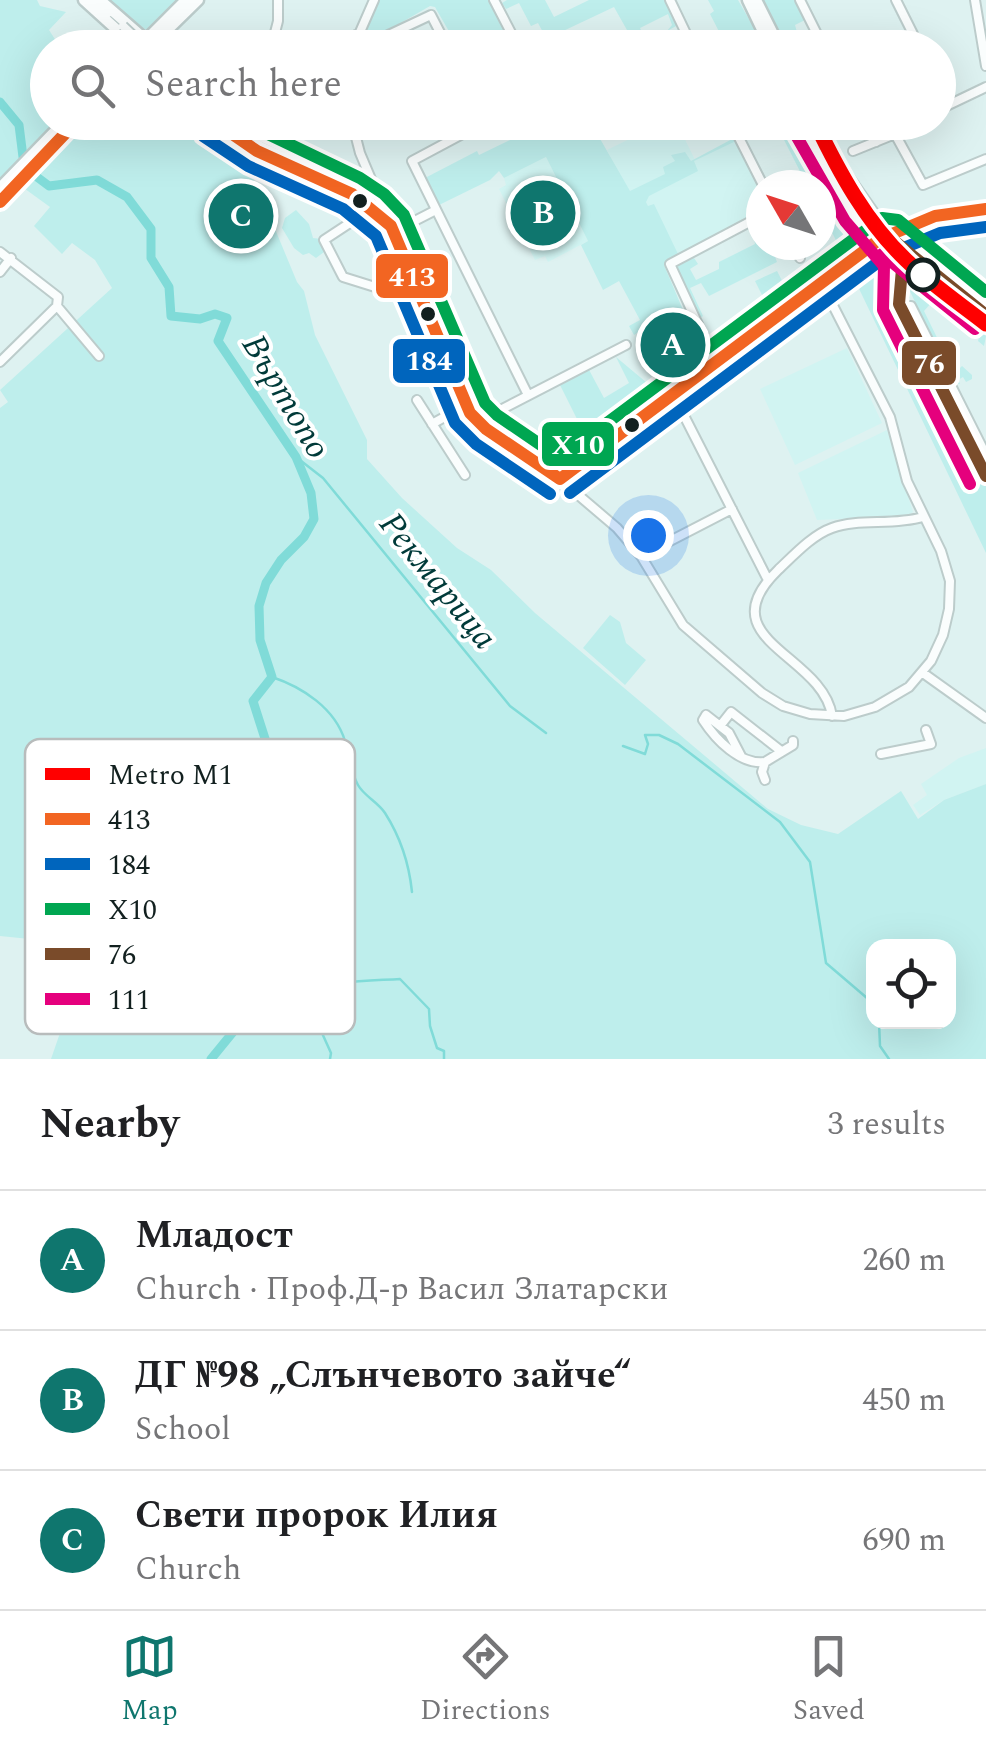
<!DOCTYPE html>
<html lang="en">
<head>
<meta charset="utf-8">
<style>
  :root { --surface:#fff; --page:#f6f6f6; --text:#202124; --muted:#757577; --line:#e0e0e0; --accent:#0f766e }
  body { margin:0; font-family:Spectral,serif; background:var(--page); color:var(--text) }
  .controls { position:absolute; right:30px; bottom:30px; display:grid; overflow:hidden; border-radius:20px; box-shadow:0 10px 40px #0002 }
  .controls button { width:90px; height:90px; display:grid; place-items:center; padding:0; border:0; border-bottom:2px solid var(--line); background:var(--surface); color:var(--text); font:50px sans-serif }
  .compass { position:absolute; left:746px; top:170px; width:90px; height:90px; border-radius:50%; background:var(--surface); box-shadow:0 10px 40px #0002; rotate:309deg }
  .you { position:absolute; left:648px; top:535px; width:35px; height:35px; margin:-25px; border:8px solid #fff; border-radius:50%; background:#1a73e8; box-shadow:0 0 0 15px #1a73e833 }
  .badge { display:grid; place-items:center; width:65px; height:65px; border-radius:50%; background:var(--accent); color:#fff; font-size:32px; font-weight:700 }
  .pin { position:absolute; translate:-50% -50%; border:5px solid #fff; box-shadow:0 2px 10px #0006 }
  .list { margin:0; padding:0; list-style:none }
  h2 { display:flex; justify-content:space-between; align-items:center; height:130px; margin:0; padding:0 40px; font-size:42px }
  h2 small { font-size:32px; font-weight:400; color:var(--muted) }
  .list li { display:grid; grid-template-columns:65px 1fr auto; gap:30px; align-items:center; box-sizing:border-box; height:140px; padding:0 40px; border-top:2px solid var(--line) }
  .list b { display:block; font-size:38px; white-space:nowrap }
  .list p { margin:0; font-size:32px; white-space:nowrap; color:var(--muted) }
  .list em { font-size:32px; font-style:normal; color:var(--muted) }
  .icon { flex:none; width:55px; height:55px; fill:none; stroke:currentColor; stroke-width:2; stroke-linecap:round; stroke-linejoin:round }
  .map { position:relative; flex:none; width:986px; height:1059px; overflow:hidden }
  .search { position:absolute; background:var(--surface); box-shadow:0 10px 40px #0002; left:30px; right:30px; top:30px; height:110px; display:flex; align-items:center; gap:25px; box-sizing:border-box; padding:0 35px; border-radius:55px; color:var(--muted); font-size:38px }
  .sheet { height:550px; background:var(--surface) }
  nav { display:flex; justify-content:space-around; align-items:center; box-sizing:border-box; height:140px; border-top:2px solid var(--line); background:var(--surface); font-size:28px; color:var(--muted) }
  nav a { display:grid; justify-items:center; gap:5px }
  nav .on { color:var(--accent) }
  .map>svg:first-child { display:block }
  .built { fill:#d1f4f2 }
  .green { fill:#beeeec; fill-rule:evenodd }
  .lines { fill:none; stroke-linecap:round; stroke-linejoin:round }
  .stream { stroke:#80dbd8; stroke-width:2.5 }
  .river { stroke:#80dbd8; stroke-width:9 }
  .minor-casing { stroke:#bccccb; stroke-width:12 }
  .major-casing { stroke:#bccccb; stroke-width:15 }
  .minor { stroke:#fafdfd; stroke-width:8 }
  .major { stroke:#fafdfd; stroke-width:10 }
  .minor-bridge-casing { stroke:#bccccb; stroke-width:12; stroke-linecap:butt }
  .minor-bridge { stroke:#fafdfd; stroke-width:8 }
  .bus-1-casing { stroke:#fff; stroke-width:20 }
  .bus-2-casing { stroke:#fff; stroke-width:20 }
  .bus-3-casing { stroke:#fff; stroke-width:20 }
  .bus-4-casing { stroke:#fff; stroke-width:20 }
  .bus-5-casing { stroke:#fff; stroke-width:20 }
  .bus-1 { stroke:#f26522; stroke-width:12 }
  .bus-2 { stroke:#0065bd; stroke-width:12 }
  .bus-3 { stroke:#00a651; stroke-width:12 }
  .bus-4 { stroke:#7a4b2a; stroke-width:12 }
  .bus-5 { stroke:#e5007d; stroke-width:12 }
  .metro-1-casing { stroke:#fff; stroke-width:22 }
  .metro-1 { stroke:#f00; stroke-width:15 }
  .bus-dot { fill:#12201f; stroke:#fff; stroke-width:4 }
  .stop-dot { fill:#fff; stroke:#12201f; stroke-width:5 }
  .labels { text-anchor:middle; stroke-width:8; stroke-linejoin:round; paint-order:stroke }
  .water-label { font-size:35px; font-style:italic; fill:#003a39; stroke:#fff }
  .key { fill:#fff; stroke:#b8bcbc; stroke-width:2.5 }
  .key-label { font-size:28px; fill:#12201f }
  .line-badge { stroke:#fff; stroke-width:4 }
  .badge-label { font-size:28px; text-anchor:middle; font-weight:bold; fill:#fff }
</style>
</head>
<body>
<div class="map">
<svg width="986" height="1059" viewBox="0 0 986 1059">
  <rect width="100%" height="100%" fill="#def2f1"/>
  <path class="built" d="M 662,123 L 677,123 L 695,160 L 735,140 L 761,192 L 758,201 L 761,213 L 673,256 L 639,188 L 628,193 L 607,150 Z
    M 546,157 L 588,241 L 548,262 L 545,256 L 535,260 L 499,189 L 506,185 L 504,178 Z
    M 847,348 L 882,423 L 795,465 L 760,389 Z
    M 887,430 L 913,512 L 907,516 L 817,520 L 798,473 Z
    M 986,748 L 986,784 L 944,800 L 920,815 L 913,805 L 927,795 L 921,784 L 959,758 Z"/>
  <path class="green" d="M 0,0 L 37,0 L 40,6 L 66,12 L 49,30 L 60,47 L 48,48 L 48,122 L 57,123 L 0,182 Z
    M 106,0 L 178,0 L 146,30 Z
    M 378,0 L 489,0 L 514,47 L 478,47 L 470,32 L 454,40 L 435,7 L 430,6 L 378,36 L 363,34 Z
    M 507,0 L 545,0 L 554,17 L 589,0 L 665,0 L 678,25 L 667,31 L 672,25 L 668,14 L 640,28 L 645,39 L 653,38 L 636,46 L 614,7 L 561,32 L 555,47 L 551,47 L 538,23 L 531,26 L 519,3 L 506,9 L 502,3 Z
    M 708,0 L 738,0 L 765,47 L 727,47 L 710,14 L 714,11 Z
    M 762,0 L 797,0 L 807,19 L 795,25 L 801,47 L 786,47 Z
    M 82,123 L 209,123 L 258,163 L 251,192 L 275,229 L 297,282 L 304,291 L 315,335 L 367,440 L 367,459 L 402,498 L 457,548 L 491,570 L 535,613 L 768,809 L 801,825 L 838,834 L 901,791 L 918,819 L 944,800 L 986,784 L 986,1059 L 51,1059 L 69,1007 L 53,997 L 79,944 L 0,936 L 0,408 L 8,402 L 0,390 L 112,288 L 95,260 L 72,243 L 62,254 L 34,226 L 50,207 L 21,186 ZM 874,946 L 948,946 L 948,1022 L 874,1022 Z
    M 507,123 L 591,123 L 630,191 L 665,174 L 663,167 L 675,161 L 671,155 L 685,152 L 691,161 L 734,138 L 736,141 L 694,161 L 698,171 L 649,196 L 646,202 L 648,206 L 654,204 L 678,254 L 666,260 L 664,265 L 686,317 L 678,321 L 680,333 L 655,345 L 659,356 L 642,347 L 647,339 L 645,332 L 640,331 L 634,335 L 629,326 L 640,320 L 619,281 L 603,290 L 581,245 L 588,241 L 546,157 L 504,178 L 499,171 L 490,180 L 439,205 L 425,178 L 477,151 L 479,155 L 514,138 Z
    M 781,123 L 801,123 L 856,224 L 855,234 L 844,256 L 821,211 L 821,185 L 807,185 L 781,134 L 785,130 Z
    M 296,210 L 309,224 L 313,238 L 321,239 L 324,252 L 316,258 L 309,253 L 303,255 L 294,248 L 282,228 L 285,218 Z
    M 761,235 L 761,245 L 780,245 L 773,251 L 777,262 L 709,296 L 701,283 L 690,288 L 703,316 L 698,319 L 672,265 L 694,258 L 698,264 L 690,269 L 696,280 L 719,269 L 719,262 L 755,244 L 754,239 Z
    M 878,264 L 887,274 L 891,298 L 986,486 L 986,553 L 850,270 L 858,265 Z
    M 777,271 L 791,298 L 754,326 L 745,308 L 764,299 L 755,281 Z
    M 906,275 L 986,336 L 984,346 L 978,341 L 979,337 L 934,300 L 924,311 L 947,358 L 953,358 L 950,363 L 958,370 L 962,366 L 972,375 L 972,379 L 966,382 L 963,377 L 958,380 L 960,384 L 954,383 L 906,283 L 910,298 L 903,301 L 902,291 Z
    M 616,357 L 659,393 L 590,444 L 580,436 L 584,433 L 559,383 L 588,368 L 604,398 L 629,383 Z
    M 610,615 L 620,622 L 626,643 L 646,660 L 625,685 L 583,648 Z"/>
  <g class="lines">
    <path class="stream" d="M 296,457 L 323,478 L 510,706 L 546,733
      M 272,677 C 302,687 335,708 345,741 C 350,756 350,771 358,785 C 364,796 378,802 385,813 C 401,838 409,863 412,892
      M 623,746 L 645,754 L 648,744 L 645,735 L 659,735 L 678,744 L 780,822 L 810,862 L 826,963 L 874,1004
      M 304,993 L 331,1053 L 330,1059
      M 879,1022 L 880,1046 L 889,1059
      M 238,1026 C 264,1021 279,1005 303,994 C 332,980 368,981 400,979 L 429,1009 L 430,1026 L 437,1048 L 444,1051 L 444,1059"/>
    <path class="river" d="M 0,102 L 19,125 L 23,157
      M 33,174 L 49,186 L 97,180 L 127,197 L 151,229 L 151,258 L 169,287 L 171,316 L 200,319 L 215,314 L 227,318 L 218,341 L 296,457 L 311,493 L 314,519 L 304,537 L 281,560 L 266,583 L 259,606 L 260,640 L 272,677 L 253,701 L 269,751 L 293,787 L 289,794 L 261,799 L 251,829 L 259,863 L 247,881 L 228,900
      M 211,1059 L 238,1026 L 240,1015 L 254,996 L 240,979 L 236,960 L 246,955 L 223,926"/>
    <g class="minor-casing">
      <path id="minor" d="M 91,0 L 108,13
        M 494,0 L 519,48
        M 670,0 L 693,48
        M 800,0 L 824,48
        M 896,0 L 920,48
        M 975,0 L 986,66
        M 356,35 L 382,38 L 431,15 L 448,48
        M 271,48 L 278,21 L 278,0
        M 353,48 L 374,0
        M 938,83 L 949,104
        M 938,110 L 986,87
        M 352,122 L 360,153 L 470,413 L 490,432 L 556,476 L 617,528 L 641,556 L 683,625 L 762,693 L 783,706 L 810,714 L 844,716 L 875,707 L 909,687 L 931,661 L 943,635 L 949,609 L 950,581 L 941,551 L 907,481 L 890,417 L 821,282
        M 485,122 L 412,161 L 528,395
        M 594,122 L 602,134
        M 731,122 L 763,185
        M 861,122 L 876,142
        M 895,134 L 923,185 L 986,159
        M 246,137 L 250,122
        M 257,150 L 345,190 L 385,219
        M 853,151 L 895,134 L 913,122
        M 373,204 L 365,213 L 324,240 L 343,277 L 375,287 L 384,281
        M 393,232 L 436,210
        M 793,245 L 800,258
        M 0,252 L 58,297 L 57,306 L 99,356
        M 899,258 C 904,274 895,288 899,304 L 986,476
        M 0,272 L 11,258
        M 903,311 L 904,306 L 911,306 L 986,455
        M 715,361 L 670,264 L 761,216
        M 0,362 L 57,306
        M 673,394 L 768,580
        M 417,400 L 465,475
        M 477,422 L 626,345
        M 432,424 L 466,405
        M 560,479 L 880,239 L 935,216 L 986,209
        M 641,556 L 732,509
        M 923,673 L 986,718
        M 706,715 L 703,720 C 716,740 740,765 765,762 L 762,772 L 765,780
        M 706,715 L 729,733 L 741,756
        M 832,716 C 823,654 706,640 778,570 C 793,556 812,535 832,528 C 859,518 892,526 923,517
        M 720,726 L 731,712 L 781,751
        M 881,754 L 931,744 L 926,730
        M 765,762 L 793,745 L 793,741"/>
    </g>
    <g class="major-casing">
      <path id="major" d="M 84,0 L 137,48
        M 100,0 L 155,48
        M 748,0 L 771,48
        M 756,0 L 780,48
        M 143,43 L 186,0
        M 149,48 L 198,0
        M 214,122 L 242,145 L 259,152
        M 232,122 L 258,151
        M 809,122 L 835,171 L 880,239 L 986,327
        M 817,122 L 843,171 L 888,235 L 986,315
        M 0,188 L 64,122
        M 0,202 L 76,122"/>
    </g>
    <use href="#minor" class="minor"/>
    <use href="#major" class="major"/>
    <g class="minor-bridge-casing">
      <path id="minor-bridge" d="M 123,26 L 145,47"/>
    </g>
    <use href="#minor-bridge" class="minor-bridge"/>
    <g class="bus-1-casing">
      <path id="bus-1" d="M 215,122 L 257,151 L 352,194 L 391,226 L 470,413 L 486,429 L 560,479
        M 0,202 L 76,122
        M 560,479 L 880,239 L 935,216 L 986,209"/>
    </g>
    <g class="bus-2-casing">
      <path id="bus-2" d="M 203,136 L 248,166 L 343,209 L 376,236 L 455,423 L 476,444 L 550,494
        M 570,493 L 889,254 L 940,233 L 986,227"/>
    </g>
    <g class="bus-3-casing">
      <path id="bus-3" d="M 243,122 L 360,178 L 384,194 L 404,215 L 485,403 L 497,415 L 560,458 L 882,218 L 898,220 L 986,292"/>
    </g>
    <g class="bus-4-casing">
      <path id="bus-4" d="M 809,122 L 860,211 L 900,258 L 902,269 L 899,304 L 986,476
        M 893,240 L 986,315"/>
    </g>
    <g class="bus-5-casing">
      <path id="bus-5" d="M 793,130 L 845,221 L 884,266 L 883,310 L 970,484
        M 882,254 L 975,329"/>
    </g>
    <use href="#bus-1" class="bus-1"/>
    <use href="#bus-2" class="bus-2"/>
    <use href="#bus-3" class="bus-3"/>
    <use href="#bus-4" class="bus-4"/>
    <use href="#bus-5" class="bus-5"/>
    <g class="metro-1-casing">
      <path id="metro-1" d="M 815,122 C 839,172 866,222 906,260 C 931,284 959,303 986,324"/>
    </g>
    <use href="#metro-1" class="metro-1"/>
  </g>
  <g class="bus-dot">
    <circle cx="360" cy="201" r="9"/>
    <circle cx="428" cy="314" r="9"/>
    <circle cx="632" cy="425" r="9"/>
  </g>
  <circle class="stop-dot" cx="923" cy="275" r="15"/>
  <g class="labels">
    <g class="water-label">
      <text transform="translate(287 396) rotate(59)" y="12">Въртопо</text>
      <text transform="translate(439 580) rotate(51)" y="12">Рекмарица</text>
    </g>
  </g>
  <rect x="25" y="739" width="330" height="295" rx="15" class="key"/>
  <rect x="45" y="768" width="45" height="12" fill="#f00"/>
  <rect x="45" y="813" width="45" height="12" fill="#f26522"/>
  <rect x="45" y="858" width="45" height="12" fill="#0065bd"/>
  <rect x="45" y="903" width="45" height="12" fill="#00a651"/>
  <rect x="45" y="948" width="45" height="12" fill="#7a4b2a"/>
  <rect x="45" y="993" width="45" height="12" fill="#e5007d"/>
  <g class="key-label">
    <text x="108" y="784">Metro M1</text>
    <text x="108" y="829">413</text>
    <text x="108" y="874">184</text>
    <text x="108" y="919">Х10</text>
    <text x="108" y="964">76</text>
    <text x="108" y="1009">111</text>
  </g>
  <g class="line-badge">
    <rect x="374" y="252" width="76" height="48" rx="10" fill="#f26522"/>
    <rect x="391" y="337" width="76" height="48" rx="10" fill="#0065bd"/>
    <rect x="900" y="339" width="58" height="48" rx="10" fill="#7a4b2a"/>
    <rect x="540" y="420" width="76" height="48" rx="10" fill="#00a651"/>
  </g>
  <g class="badge-label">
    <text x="412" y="286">413</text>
    <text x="429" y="370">184</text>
    <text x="929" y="373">76</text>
    <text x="578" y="454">Х10</text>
  </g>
</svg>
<div class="controls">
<button><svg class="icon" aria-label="locate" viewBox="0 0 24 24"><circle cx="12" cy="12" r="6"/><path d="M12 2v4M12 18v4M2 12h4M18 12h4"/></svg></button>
</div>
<svg class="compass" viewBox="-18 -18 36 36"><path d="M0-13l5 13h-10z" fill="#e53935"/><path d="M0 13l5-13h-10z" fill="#757577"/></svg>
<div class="you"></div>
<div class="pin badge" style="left:673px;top:345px">A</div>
<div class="pin badge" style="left:543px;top:213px">B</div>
<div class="pin badge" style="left:241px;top:216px">C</div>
<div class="search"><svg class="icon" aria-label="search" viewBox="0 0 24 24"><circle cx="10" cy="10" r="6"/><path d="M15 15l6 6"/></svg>Search here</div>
</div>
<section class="sheet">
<h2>Nearby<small>3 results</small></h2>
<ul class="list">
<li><span class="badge">A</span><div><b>Младост</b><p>Church · Проф.Д-р Васил Златарски</p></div><em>260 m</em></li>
<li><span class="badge">B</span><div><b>ДГ №98 „Слънчевото зайче“</b><p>School</p></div><em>450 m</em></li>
<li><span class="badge">C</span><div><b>Свети пророк Илия</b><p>Church</p></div><em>690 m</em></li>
</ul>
</section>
<nav>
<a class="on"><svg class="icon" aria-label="map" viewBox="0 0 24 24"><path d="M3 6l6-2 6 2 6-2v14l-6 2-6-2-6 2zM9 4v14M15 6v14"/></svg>Map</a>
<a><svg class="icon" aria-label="directions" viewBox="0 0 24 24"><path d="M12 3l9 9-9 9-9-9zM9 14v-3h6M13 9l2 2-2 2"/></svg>Directions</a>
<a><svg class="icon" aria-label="saved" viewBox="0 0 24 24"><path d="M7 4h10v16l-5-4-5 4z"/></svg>Saved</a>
</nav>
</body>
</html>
